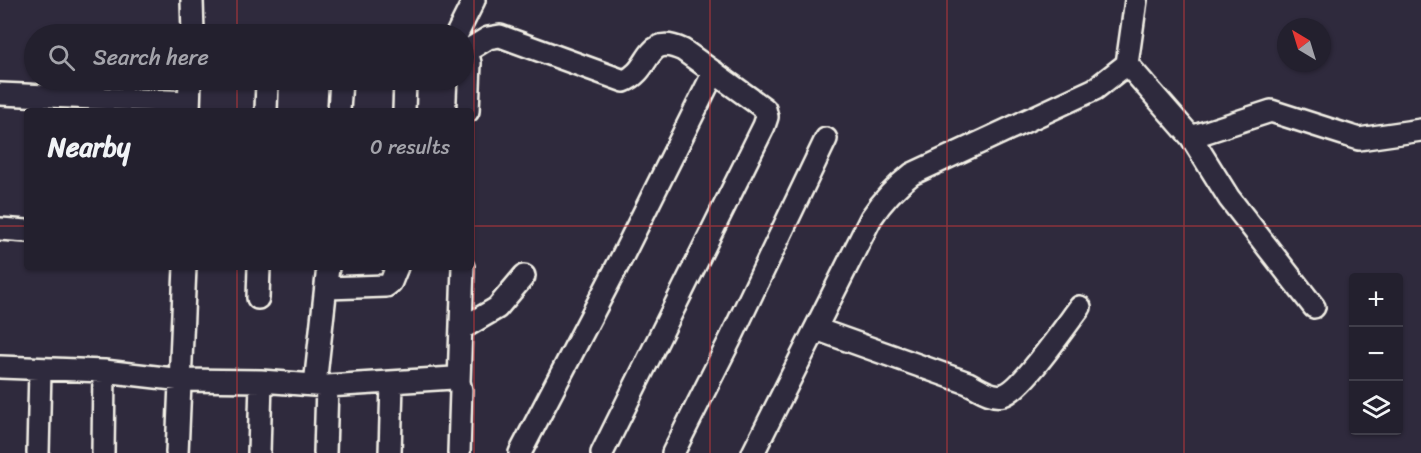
<!DOCTYPE html>
<html lang="en">
<head>
<meta charset="utf-8">
<style>
  :root { --surface:#23202e; --page:#2b2836; --text:#f1f3f6; --muted:#a3a3aa; --line:#403e4a }
  body { margin:0; font-family:Sriracha,sans-serif; background:var(--page); color:var(--text) }
  .controls { position:absolute; right:18px; bottom:18px; display:grid; overflow:hidden; border-radius:6px; box-shadow:0 2px 4px #0004 }
  .controls button { width:54px; height:54px; display:grid; place-items:center; padding:0; border:0; border-bottom:2px solid var(--line); background:var(--surface); color:var(--text); font:30px sans-serif }
  .compass { position:absolute; left:1277px; top:18px; width:54px; height:54px; border-radius:50%; background:var(--surface); box-shadow:0 2px 4px #0004; rotate:322deg }
  .list { margin:0; padding:0; list-style:none }
  h2 { display:flex; justify-content:space-between; align-items:center; height:78px; margin:0; padding:0 24px; font-size:26px }
  h2 small { font-size:20px; font-weight:400; color:var(--muted) }
  .icon { flex:none; width:33px; height:33px; fill:none; stroke:currentColor; stroke-width:2; stroke-linecap:round; stroke-linejoin:round }
  .map { position:relative; flex:none; width:1421px; height:453px; overflow:hidden }
  .search { position:absolute; background:var(--surface); box-shadow:0 2px 4px #0004; left:24px; top:24px; width:450px; height:66px; display:flex; align-items:center; gap:15px; box-sizing:border-box; padding:0 21px; border-radius:33px; color:var(--muted); font-size:22px }
  .panel { position:absolute; background:var(--surface); box-shadow:0 2px 4px #0004; left:24px; top:108px; width:450px; height:162px; border-radius:6px }
  .map>svg:first-child { display:block }
  .lines { fill:none; stroke-linecap:round; stroke-linejoin:round }
  .minor-casing { stroke:#f4f1e8; stroke-width:26 }
  .minor { stroke:#2f2a3d; stroke-width:21 }
  .grid { fill:none; stroke:#d93c3b; stroke-width:1.5; stroke-opacity:0.55 }
</style>
</head>
<body>
<div class="map">
<svg width="1421" height="453" viewBox="0 0 1421 453">
  <rect width="100%" height="100%" fill="#2f2a3d"/>
  <filter id="ink" filterUnits="userSpaceOnUse"><feTurbulence type="fractalNoise" baseFrequency=".0167" numOctaves="2"/><feDisplacementMap in="SourceGraphic" scale="12" xChannelSelector="R" yChannelSelector="G"/><feConvolveMatrix kernelMatrix="1 2 1 2 8 2 1 2 1" color-interpolation-filters="sRGB"/></filter>
  <g filter="url(#ink)">
    <g class="lines">
      <g class="minor-casing">
        <path id="minor" d="M 192,0 L 193,34
          M 457,34 L 474,0
          M 464,48 L 467,51 L 470,63 L 468,111
          M 467,51 L 488,38 L 500,36 L 624,81 C 653,70 644,32 683,50 L 765,109 L 767,117 L 764,126 L 602,453
          M 1127,64 L 1191,137 L 1229,198 L 1314,307
          M 0,94 L 189,102
          M 189,111 L 190,80
          M 266,111 L 267,80
          M 339,111 L 341,80
          M 404,111 L 405,80
          M 1191,137 L 1271,111 L 1359,139 L 1421,130
          M 0,229 L 27,231
          M 327,288 L 386,286 L 391,282 L 397,267
          M 258,298 L 259,267
          M 461,329 L 497,308 L 524,276
          M 816,329 L 968,383 C 978,388 992,398 1003,395 C 1021,391 1067,324 1080,307
          M 0,367 L 104,371 L 182,380 L 261,381 L 327,386 L 453,378 L 459,382 L 461,390 L 459,453
          M 459,382 L 463,267
          M 315,385 L 328,267
          M 38,453 L 40,370
          M 103,453 L 104,371
          M 177,453 L 185,267
          M 259,453 L 261,381
          M 325,453 L 327,386
          M 390,453 L 392,383
          M 520,453 L 622,257 L 714,72
          M 673,453 L 730,340 L 826,139
          M 753,453 L 871,218 C 883,200 895,187 912,174 L 1095,89 L 1127,64 L 1136,0"/>
      </g>
      <use href="#minor" class="minor"/>
    </g>
  </g>
  <path class="grid" d="M 237,0 L 237,34M 474,0 L 474,453M 710,0 L 710,453M 947,0 L 947,453M 1184,0 L 1184,453M 237,80 L 237,111M 0,226 L 27,226M 471,226 L 1421,226M 237,267 L 237,453"/>
</svg>
<div class="controls">
<button>+</button>
<button>−</button>
<button><svg class="icon" aria-label="layers" viewBox="0 0 24 24"><path d="M12 4l9 5-9 5-9-5zM3 14l9 5 9-5"/></svg></button>
</div>
<svg class="compass" viewBox="-18 -18 36 36"><path d="M0-13l5 13h-10z" fill="#e53935"/><path d="M0 13l5-13h-10z" fill="#a3a3aa"/></svg>
<div class="search"><svg class="icon" aria-label="search" viewBox="0 0 24 24"><circle cx="10" cy="10" r="6"/><path d="M15 15l6 6"/></svg>Search here</div>
<section class="panel">
<h2>Nearby<small>0 results</small></h2>
<ul class="list">
</ul>
</section>
</div>
</body>
</html>
